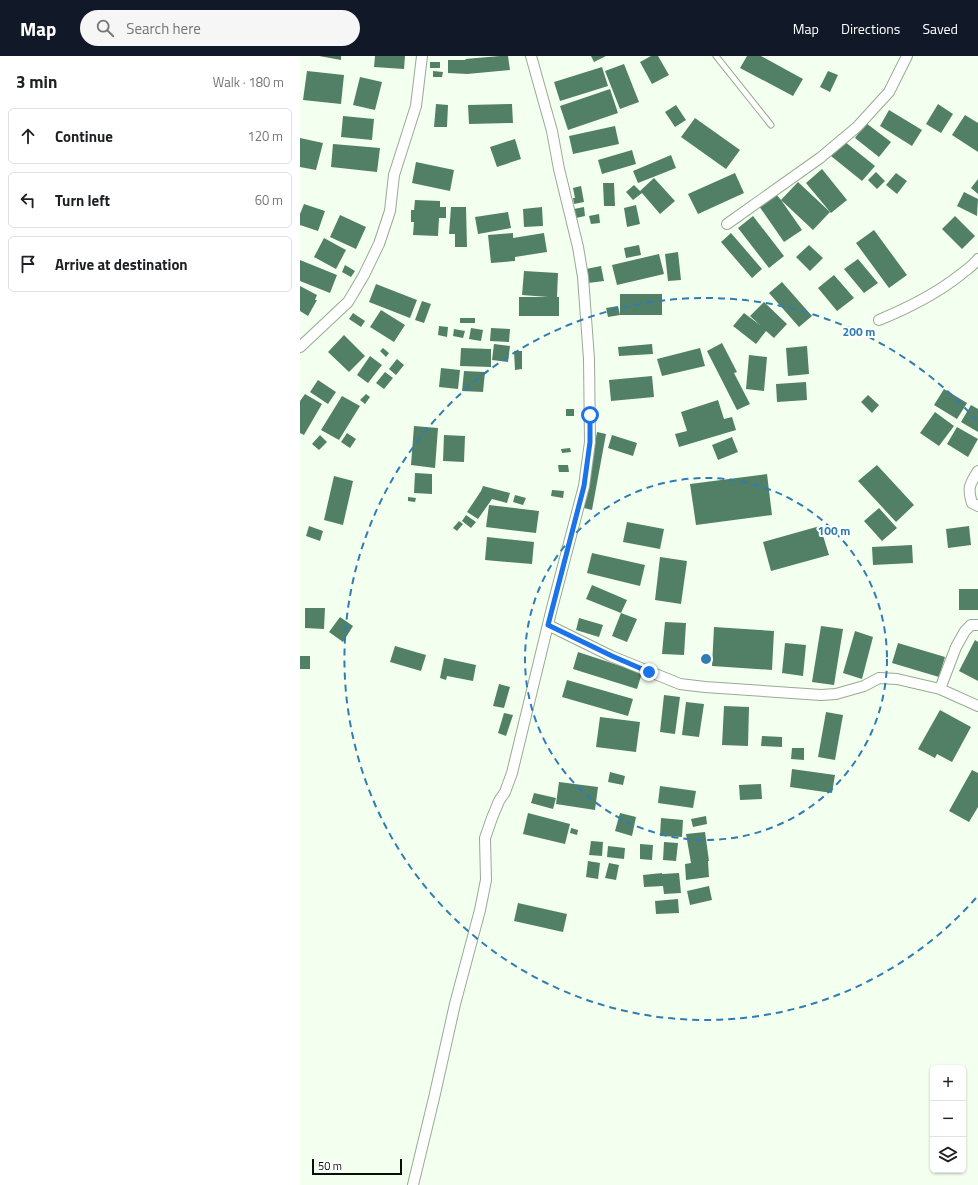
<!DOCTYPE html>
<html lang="en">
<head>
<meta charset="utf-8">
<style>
  :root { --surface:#fff; --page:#f6f6f6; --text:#202124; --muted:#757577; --line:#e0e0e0; --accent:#111827 }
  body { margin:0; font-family:"Titillium Web",sans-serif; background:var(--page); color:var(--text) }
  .controls { position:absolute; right:12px; bottom:12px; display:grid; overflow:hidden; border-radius:6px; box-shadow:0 1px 3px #0004 }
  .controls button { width:36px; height:36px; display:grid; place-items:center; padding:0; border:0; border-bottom:1px solid var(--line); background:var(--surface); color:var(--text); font:20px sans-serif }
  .scale { position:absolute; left:12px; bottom:10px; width:90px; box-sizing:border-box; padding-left:4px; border:2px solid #080e06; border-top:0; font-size:11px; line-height:14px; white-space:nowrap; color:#080e06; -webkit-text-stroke:3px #fff; paint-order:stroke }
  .stop { position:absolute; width:12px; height:12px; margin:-9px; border:3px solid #1a73e8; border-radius:50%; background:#fff }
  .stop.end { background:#1a73e8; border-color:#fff; box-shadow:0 1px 4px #0008 }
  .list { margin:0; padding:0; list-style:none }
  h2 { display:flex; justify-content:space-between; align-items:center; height:52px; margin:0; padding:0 16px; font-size:17px }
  h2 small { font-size:13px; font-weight:400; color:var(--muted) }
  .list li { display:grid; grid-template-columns:26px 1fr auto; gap:12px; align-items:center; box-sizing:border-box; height:56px; margin:0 8px 8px; padding:0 8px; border:1px solid var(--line); border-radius:6px }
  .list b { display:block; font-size:15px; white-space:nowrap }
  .list em { font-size:13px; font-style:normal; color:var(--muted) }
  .icon { flex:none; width:22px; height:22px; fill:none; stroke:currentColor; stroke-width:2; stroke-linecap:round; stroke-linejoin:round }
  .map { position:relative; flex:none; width:678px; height:1129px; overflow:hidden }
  header { display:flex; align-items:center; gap:24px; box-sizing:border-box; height:56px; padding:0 20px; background:var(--accent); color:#fff }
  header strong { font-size:19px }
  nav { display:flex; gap:22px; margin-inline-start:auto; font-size:14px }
  .search { width:280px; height:36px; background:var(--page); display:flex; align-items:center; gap:10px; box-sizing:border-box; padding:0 14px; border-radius:22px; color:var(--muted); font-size:15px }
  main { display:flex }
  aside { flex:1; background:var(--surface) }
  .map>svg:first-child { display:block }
  .building { fill:#528067 }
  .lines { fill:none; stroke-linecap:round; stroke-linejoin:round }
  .service-casing { stroke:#98ab92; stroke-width:7 }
  .minor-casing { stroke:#98ab92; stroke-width:12 }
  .service { stroke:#fff; stroke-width:5 }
  .minor { stroke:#fff; stroke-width:10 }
  .route { stroke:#1a73e8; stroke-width:5 }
  .ring { fill:none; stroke:#317db0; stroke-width:2; stroke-dasharray:7 5 }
  .centre { fill:#317db0; stroke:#fff; stroke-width:2 }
  .ring-label { font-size:12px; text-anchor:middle; font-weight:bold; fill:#317db0; stroke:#fff; stroke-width:4; stroke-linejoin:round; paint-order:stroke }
</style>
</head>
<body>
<header>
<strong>Map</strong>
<div class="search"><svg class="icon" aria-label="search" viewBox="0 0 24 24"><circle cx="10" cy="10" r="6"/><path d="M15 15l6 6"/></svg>Search here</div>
<nav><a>Map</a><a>Directions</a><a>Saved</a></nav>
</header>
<main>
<aside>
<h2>3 min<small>Walk · 180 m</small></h2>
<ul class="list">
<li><svg class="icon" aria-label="ahead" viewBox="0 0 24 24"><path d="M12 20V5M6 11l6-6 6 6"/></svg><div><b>Continue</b></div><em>120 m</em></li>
<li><svg class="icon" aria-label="left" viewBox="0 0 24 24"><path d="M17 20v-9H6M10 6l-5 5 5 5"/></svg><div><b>Turn left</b></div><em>60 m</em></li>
<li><svg class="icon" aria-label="arrive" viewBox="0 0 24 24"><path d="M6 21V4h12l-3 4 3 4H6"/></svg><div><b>Arrive at destination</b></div></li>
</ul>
</aside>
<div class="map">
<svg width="678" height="1129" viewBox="0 0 678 1129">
  <rect width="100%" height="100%" fill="#f3ffef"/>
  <path class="building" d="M 19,0 L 41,0 L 41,4 Z
    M 75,0 L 105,0 L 104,13 L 74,11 Z
    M 200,0 L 208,0 L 210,14 L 167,18 L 148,17 L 148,4 L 166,4 L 165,3 Z
    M 291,0 L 306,0 L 294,6 Z
    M 351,0 L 358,0 L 369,19 L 352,28 L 340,6 Z
    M 447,0 L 461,0 L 503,23 L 493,40 L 440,12 Z
    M 130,6 L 140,6 L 140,12 L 130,12 Z
    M 324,8 L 339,46 L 320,53 L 305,15 Z
    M 302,11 L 308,30 L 260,45 L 254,26 Z
    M 7,15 L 44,19 L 41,48 L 3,44 Z
    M 133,15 L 143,16 L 142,21 L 133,21 Z
    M 528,15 L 538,19 L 530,36 L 520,31 Z
    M 60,21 L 82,26 L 75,54 L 53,49 Z
    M 310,33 L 318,57 L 268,74 L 260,50 Z
    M 136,48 L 148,49 L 147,71 L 134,71 Z
    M 212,48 L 213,67 L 169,68 L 168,49 Z
    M 638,48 L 653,58 L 641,77 L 626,68 Z
    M 376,49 L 386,64 L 375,71 L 365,56 Z
    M 589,54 L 622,74 L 612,90 L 580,70 Z
    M 665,59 L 678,67 L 678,96 L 652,79 Z
    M 43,60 L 74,63 L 72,84 L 41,81 Z
    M 395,62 L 440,94 L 426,113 L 381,81 Z
    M 566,67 L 591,86 L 579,101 L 555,82 Z
    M 315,70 L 319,88 L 273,98 L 269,80 Z
    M 0,82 L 23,87 L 16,114 L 0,111 Z
    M 215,83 L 221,103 L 197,111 L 190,91 Z
    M 544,85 L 575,110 L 562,125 L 531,100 Z
    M 33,88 L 80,92 L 77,116 L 31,111 Z
    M 332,94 L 336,108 L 302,118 L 298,104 Z
    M 371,99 L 376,112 L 338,127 L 333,115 Z
    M 116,106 L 154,114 L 150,135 L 112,127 Z
    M 522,113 L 547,144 L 531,157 L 506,127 Z
    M 576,116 L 585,125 L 577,133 L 568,124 Z
    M 435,117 L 444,137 L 398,158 L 388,138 Z
    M 596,117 L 607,125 L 597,138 L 586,129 Z
    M 354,122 L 375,145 L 360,158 L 342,137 L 333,144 L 326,136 L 334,129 L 340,135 Z
    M 678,123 L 678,138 L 671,132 Z
    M 498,126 L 530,156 L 513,174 L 481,144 L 502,174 L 484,186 L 459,150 L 476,138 L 481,144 Z
    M 303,127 L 314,127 L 315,150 L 304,150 Z
    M 281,130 L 284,146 L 274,148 L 273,142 L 275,142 L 273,132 Z
    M 664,136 L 678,143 L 677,160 L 657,150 Z
    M 115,144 L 140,145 L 140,151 L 146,151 L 146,162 L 139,162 L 138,180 L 113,179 L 114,166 L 111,166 L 111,154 L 114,154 Z
    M 4,148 L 25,155 L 18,175 L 0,169 L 0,158 Z
    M 336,149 L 340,168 L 327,171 L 324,152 Z
    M 151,151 L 166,151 L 167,191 L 155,191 L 155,178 L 149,178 Z
    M 242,151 L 243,170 L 224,171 L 223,153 Z
    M 284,151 L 285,160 L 276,162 L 274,153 Z
    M 208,156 L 211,172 L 178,178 L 175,161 Z
    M 299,158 L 300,167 L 291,168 L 289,160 Z
    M 40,159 L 66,171 L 56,193 L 30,181 Z
    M 453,160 L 484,200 L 469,212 L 438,172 Z
    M 655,160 L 675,180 L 662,193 L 642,173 Z
    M 574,174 L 607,219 L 589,232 L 556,187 Z
    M 213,177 L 213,182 L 244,177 L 247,196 L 215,201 L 215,205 L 191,207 L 188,179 Z
    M 431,177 L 462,213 L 452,222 L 421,186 Z
    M 24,182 L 46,194 L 36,213 L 14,201 Z
    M 339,189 L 341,199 L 326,202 L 324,192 Z
    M 509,189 L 523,202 L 510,215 L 496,201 Z
    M 378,196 L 381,224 L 368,225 L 365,198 Z
    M 359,198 L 364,218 L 317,229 L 312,209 Z
    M 558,203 L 578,227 L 564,237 L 544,213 Z
    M 0,204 L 37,219 L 30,237 L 0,225 Z
    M 45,209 L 55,215 L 51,221 L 42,216 Z
    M 301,210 L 304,225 L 288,227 L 286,213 Z
    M 224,215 L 258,217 L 257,241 L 259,241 L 259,260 L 219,260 L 219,241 L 248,241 L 222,239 Z
    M 534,219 L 554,242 L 537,255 L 518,232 Z
    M 482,226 L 512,260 L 499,271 L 469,237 Z
    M 76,228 L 117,244 L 110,262 L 69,246 Z
    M 0,230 L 17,239 L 15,244 L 17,244 L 8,260 L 0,255 Z
    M 320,238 L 362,238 L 362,259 L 320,259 L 308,261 L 306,252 L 318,250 L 320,259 Z
    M 122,245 L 131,248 L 124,267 L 115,264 Z
    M 464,246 L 487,268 L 474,282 L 466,275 L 456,288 L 433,270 L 444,257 L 460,269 L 450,260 Z
    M 81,254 L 105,269 L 94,286 L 70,271 Z
    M 53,257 L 65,265 L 61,271 L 49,263 Z
    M 160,262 L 175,262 L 175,267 L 160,267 Z
    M 139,270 L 148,271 L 147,281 L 138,279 Z
    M 171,272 L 183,274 L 181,285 L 169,283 Z
    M 191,272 L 210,273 L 209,286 L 190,285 Z
    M 154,273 L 165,275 L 163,282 L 153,280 Z
    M 44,279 L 65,300 L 49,316 L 28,296 Z
    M 422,287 L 437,316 L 434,317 L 450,348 L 437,354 L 407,295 Z
    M 194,288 L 210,290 L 208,306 L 192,304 Z
    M 352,288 L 353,298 L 319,300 L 318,291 Z
    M 507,290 L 509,318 L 488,320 L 486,292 Z
    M 83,292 L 89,297 L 86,301 L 80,295 Z
    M 161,292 L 191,293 L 191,311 L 160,310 Z
    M 400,292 L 405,310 L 362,320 L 357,303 Z
    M 214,295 L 222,295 L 222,313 L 215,314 Z
    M 449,299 L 467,301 L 464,335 L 446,333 Z
    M 70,300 L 82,309 L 68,327 L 57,319 Z
    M 97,303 L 104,309 L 96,319 L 89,313 Z
    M 141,312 L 160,314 L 158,333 L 139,331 Z
    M 164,315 L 185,316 L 183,336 L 162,335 Z
    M 85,316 L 93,322 L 84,333 L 76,327 Z
    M 352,320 L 354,341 L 311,345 L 309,324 Z
    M 18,324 L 36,336 L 28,348 L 10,336 Z
    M 506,326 L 507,344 L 477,346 L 476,328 Z
    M 644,333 L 667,347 L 657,363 L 634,349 Z
    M 5,338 L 22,348 L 4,379 L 0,377 L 0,345 Z
    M 66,338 L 70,341 L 65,348 L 60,344 Z
    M 568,339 L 579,349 L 572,357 L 561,346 Z
    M 42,340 L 60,350 L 39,384 L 21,374 Z
    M 418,344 L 424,363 L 432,361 L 436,374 L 379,391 L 375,378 L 387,375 L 381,356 Z
    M 671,349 L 678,353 L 678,376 L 661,366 Z
    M 266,353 L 274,353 L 274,360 L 266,360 Z
    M 635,356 L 654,370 L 639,390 L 620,377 Z
    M 114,370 L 138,372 L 135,412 L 111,409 Z
    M 657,371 L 678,383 L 668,401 L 647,388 Z
    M 297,376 L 306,378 L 292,454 L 284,452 Z
    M 47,377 L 56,383 L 50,392 L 41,386 Z
    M 20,379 L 27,386 L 19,394 L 12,388 Z
    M 144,379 L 165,380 L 164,406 L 143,405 Z
    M 312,379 L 337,387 L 333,400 L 308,392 Z
    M 432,381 L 438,396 L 418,404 L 412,389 Z
    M 270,392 L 271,396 L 262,397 L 261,393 Z
    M 258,409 L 268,409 L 269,416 L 259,416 Z
    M 577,409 L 614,449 L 596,466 L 558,425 Z
    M 115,417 L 132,418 L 132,438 L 114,437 Z
    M 467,418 L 472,459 L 396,469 L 390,428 Z
    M 34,420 L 53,425 L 43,469 L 24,464 Z
    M 183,430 L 210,437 L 207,447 L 192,443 L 178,463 L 167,456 L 181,435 Z
    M 252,434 L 264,435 L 263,442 L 251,440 Z
    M 215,439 L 226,442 L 223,449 L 213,446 Z
    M 108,441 L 116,442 L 115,446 L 108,445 Z
    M 189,449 L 239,455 L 236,477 L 186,471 Z
    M 579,452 L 597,472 L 582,485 L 564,465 Z
    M 166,459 L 176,466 L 171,472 L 162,465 Z
    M 159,465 L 163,468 L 157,475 L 153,472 Z
    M 327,466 L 364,473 L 360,493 L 323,486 Z
    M 9,470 L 23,475 L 20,485 L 6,480 Z
    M 520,470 L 529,499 L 471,515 L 463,486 Z
    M 669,470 L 671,489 L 648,492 L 646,473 Z
    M 187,481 L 234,486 L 232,508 L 185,504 Z
    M 612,489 L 613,507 L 573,509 L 572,491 Z
    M 292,497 L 345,509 L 340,530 L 287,517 Z
    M 360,501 L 387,505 L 381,548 L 355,544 Z
    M 292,529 L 327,544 L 321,557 L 337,563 L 327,586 L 312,580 L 321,557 L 286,543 Z
    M 659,533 L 678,533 L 678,554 L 659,554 Z
    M 5,552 L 25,552 L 24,573 L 5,572 Z
    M 40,561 L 53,570 L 43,586 L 29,576 Z
    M 279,562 L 303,569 L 299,581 L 276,574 Z
    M 365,566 L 386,567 L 384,599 L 362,598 Z
    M 521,570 L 543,573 L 534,629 L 512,626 Z
    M 414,571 L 474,575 L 472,614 L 412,610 Z
    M 555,575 L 573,581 L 562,623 L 543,617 Z
    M 675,584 L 678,586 L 678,625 L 659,615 Z
    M 485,587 L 506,589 L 503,620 L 482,617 Z
    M 598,587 L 645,601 L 639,621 L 592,607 Z
    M 95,590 L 126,599 L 121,615 L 90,606 Z
    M 278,596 L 342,617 L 337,633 L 273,613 Z
    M 0,600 L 10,600 L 10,613 L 0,613 Z
    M 144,602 L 176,609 L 173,625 L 147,620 L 146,624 L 140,622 Z
    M 267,624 L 333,643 L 328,660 L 262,641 Z
    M 199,628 L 210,631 L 204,652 L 193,650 Z
    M 364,639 L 380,641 L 375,678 L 360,676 Z
    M 386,646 L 404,648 L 399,681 L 382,679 Z
    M 424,650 L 449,651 L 448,690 L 422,689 Z
    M 640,654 L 671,671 L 652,706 L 637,698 L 635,702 L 618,693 Z
    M 526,656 L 543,659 L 535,704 L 518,701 Z
    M 204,657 L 213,659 L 206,680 L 198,677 Z
    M 300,661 L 340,666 L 336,696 L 296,691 Z
    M 462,680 L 482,681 L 482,691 L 461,690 Z
    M 492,692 L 504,692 L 504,704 L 491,703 Z
    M 492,713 L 535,719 L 532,737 L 490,731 Z
    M 672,714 L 678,717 L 678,751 L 669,766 L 649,755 Z
    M 310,716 L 325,720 L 323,729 L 308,726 Z
    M 259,726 L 298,731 L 295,754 L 256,748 Z
    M 461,728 L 462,743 L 440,744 L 439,729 Z
    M 360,730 L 396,735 L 393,752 L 358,747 Z
    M 234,737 L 256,742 L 253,753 L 231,747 Z
    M 228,757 L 270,768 L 265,788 L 223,778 Z
    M 320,757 L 336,761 L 332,780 L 315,775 Z
    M 406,760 L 407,768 L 393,771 L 391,763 Z
    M 361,762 L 383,764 L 382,781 L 360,780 Z
    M 271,772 L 278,774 L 277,779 L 270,777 Z
    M 405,776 L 409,805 L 408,805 L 409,821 L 386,824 L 385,808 L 391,807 L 386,778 Z
    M 291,785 L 303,786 L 302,800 L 289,799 Z
    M 364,786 L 378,787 L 376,805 L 363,804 Z
    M 340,788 L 353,789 L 352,804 L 340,803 Z
    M 308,790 L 325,792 L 324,803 L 307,801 Z
    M 288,805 L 300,807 L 298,823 L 286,821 Z
    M 309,807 L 319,809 L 316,824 L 305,822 Z
    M 362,817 L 362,818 L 379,817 L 381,837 L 364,838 L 363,830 L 344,831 L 343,819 Z
    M 409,830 L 412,844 L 390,849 L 387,835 Z
    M 378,843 L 379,857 L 356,858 L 355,845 Z
    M 218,847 L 267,858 L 263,876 L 214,865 Z"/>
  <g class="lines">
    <g class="service-casing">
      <path id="service" d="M 416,0 L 471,69"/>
    </g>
    <g class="minor-casing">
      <path id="minor" d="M 427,168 L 520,102 L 557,71 L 589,36 L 607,0
        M 579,264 C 608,252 635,239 660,219 C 666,214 673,210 678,203
        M 0,291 L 48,246 L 64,219 L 79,188 L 90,155 L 94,119 L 116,50 L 122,0
        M 678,415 C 670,428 667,431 672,447 L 678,450
        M 248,569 L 311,600 L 380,628 L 405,631 L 521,639 L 536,638 L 564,630 L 579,622 L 597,623 L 640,633 L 678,650
        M 640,633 L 656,591 L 665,575 L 671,569 L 678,569
        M 113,1129 L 134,1042 L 155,948 L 180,854 L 186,824 L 185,782 L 192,762 L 199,745 L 205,736 L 212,717 L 252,552 L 284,430 L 290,386 L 289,303 L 283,221 L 278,191 L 259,113 L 252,75 L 231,0"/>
    </g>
    <use href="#service" class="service"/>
    <use href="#minor" class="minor"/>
  </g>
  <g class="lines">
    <path class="route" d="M 290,359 L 290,386 L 284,430 L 248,569 L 312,600 L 349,616"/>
  </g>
  <g class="ring">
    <circle cx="406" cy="603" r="181"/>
    <path d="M676 842A361 361 0 1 1 676 364"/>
  </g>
  <circle cx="406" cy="603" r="6" class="centre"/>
  <g class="ring-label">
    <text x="559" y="280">200 m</text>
    <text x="534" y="479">100 m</text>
  </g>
</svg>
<div class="controls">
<button>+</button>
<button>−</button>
<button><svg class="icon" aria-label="layers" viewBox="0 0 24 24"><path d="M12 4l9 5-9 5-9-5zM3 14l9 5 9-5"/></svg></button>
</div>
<div class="scale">50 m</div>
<div class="stop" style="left:290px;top:359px"></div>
<div class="stop end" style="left:349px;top:616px"></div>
</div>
</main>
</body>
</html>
